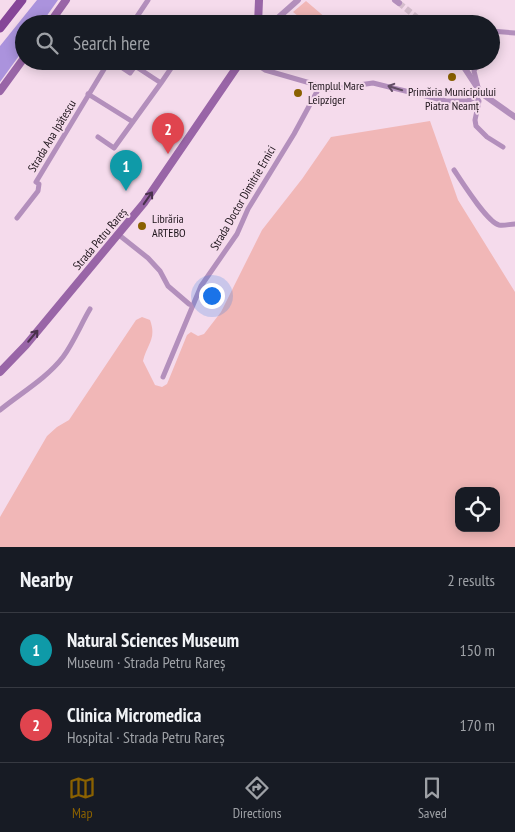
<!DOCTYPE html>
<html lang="en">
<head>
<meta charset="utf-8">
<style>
  :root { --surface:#171b24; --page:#20242c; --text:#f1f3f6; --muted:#9ea1a6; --line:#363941; --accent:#8a6101 }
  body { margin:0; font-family:"PT Sans Narrow",sans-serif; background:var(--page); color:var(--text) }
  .controls { position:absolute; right:15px; bottom:15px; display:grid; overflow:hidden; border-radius:10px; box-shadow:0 2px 12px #0003 }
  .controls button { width:45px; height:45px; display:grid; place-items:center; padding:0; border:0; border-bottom:1px solid var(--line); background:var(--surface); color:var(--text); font:25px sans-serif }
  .you { position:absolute; left:211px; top:295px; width:18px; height:18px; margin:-12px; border:4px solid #fff; border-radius:50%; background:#1a73e8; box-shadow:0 0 0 8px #1a73e833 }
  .badge { display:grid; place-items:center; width:32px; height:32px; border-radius:50%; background:var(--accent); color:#fff; font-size:16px; font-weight:700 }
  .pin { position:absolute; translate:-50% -41px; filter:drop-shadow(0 1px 2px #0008) }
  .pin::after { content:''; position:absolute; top:26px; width:18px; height:15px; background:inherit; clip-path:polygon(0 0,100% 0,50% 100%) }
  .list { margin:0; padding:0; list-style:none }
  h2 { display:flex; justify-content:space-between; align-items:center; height:65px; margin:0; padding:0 20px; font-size:21px }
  h2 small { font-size:16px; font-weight:400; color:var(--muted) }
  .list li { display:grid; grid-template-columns:32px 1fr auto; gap:15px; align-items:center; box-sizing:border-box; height:75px; padding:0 20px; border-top:1px solid var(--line) }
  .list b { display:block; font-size:19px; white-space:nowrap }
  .list p { margin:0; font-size:16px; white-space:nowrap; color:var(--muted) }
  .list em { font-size:16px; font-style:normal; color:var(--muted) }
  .icon { flex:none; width:28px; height:28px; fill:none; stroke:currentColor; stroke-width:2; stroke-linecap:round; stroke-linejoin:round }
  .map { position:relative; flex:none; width:515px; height:547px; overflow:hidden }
  .search { position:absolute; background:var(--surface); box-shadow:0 2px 12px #0003; left:15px; right:15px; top:15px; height:55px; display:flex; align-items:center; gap:12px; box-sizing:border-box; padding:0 18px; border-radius:28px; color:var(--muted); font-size:19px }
  .sheet { height:215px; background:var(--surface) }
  nav { display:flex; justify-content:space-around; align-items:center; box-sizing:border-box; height:70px; border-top:1px solid var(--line); background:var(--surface); font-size:14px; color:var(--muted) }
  nav a { display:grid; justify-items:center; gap:2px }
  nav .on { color:var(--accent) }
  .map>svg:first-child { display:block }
  .green { fill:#f1b7b7; fill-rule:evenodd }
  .water { fill:#ab93dd }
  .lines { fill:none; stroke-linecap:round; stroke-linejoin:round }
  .tertiary-tunnel { stroke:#d5bdcd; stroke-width:6; stroke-dasharray:6 3; stroke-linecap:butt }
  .minor { stroke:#b38fbc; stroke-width:5 }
  .tertiary { stroke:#b38fbc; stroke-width:6 }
  .secondary { stroke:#9965a7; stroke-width:8 }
  .primary { stroke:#864598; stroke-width:9 }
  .oneway { stroke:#614c63 }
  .oneway2 { stroke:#49314c }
  .poi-dot { fill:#8a6101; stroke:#f5dbec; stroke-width:2 }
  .labels { text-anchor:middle; stroke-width:4; stroke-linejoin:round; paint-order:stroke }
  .poi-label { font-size:12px; fill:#1e151b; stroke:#f5dbec; text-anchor:start }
  .street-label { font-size:12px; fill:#1e151b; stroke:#f5dbec }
</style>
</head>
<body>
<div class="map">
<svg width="515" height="547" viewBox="0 0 515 547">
  <rect width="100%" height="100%" fill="#f5dbec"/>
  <path class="green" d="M 306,1 L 333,24 L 308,24 L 293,12 Z
    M 430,121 L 458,200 L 515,292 L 515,547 L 0,547 L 0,517 L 47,436 L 57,427 L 69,420 L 136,320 L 142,317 L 150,320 C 157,339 147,344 143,361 L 155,385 L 162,387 L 167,384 L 187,335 L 191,332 L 198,336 L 204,334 L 221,312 L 262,230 L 302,179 L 331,137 ZM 459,491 L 496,491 L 496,528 L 459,528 Z"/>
  <path class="water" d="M 37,0 L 58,0 L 41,24 L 24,24 L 24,49 L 0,82 L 0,46 Z"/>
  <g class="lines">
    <path class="tertiary-tunnel" d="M 399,3 L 425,24"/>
    <path class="minor" d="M 55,16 L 66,24
      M 137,17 L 147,24
      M 132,24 L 148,0
      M 491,31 L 515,33
      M 112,61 L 130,73 L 135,66 L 161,83 L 176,61
      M 252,61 L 265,70 L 331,89 L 373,83 L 446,101 L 467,101 L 476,97 L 481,93
      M 478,87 L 474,71 L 479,61
      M 88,94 L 133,122
      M 476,97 L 479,101 L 475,120 L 476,126 L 487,137 L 503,147
      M 98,137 L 114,148 L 161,83
      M 454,170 C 462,182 487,222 499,225 C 504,226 510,224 515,224
      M 17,218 L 38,191 L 39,184 L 36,182 L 109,61
      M 119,235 L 148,258 L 160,271 L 168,286 L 189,304
      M 163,377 L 201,286 L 237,234 L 248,209 L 294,134 L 320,86
      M 0,410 C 21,393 47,378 63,357 C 74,342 81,324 90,309"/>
    <path class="tertiary" d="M 395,0 L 399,3
      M 271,24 L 298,0
      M 460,61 L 481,93 L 515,117"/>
    <path class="secondary" d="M 49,24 L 66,0
      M 258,24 L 259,0
      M 0,91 L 24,58
      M 0,372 L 26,345 L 144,203 L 241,61"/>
    <path class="primary" d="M 0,28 L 22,0"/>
  </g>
  <defs><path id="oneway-shaft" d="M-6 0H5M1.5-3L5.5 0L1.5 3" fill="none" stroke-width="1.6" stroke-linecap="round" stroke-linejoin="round" transform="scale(1.25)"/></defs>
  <use class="oneway" href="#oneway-shaft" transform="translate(395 88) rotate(-163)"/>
  <g class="oneway2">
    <use href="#oneway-shaft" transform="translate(148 198) rotate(-55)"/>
    <use href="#oneway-shaft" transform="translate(33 336) rotate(-50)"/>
  </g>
  <g class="poi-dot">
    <circle cx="452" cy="77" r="5"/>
    <circle cx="298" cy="93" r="5"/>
    <circle cx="142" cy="226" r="5"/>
  </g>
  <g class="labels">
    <g class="poi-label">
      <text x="308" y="90">Templul Mare<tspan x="308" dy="14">Leipziger</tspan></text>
      <text x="452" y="96" text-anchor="middle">Primăria Municipiului<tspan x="452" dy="14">Piatra Neamț</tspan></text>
      <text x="152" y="223">Librăria<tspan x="152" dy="14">ARTEBO</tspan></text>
    </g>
    <g class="street-label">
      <text transform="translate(52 136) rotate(-59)" y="4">Strada Ana Ipătescu</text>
      <text transform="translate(243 198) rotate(-60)" y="4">Strada Doctor Dimitrie Ernici</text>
      <text transform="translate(100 239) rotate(-50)" y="4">Strada Petru Rareș</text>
    </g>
  </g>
</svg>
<div class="controls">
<button><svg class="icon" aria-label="locate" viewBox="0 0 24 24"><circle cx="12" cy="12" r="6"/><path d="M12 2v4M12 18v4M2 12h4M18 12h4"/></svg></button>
</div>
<div class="you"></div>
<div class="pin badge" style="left:126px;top:191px;background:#0f9aa8">1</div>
<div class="pin badge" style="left:168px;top:154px;background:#e0444e">2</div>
<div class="search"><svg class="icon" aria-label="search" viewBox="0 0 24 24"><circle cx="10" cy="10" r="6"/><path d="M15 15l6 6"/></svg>Search here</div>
</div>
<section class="sheet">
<h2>Nearby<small>2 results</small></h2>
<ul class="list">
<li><span class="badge" style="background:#0f9aa8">1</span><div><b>Natural Sciences Museum</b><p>Museum · Strada Petru Rareș</p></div><em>150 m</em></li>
<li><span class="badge" style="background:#e0444e">2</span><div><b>Clinica Micromedica</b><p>Hospital · Strada Petru Rareș</p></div><em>170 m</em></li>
</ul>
</section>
<nav>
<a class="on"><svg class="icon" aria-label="map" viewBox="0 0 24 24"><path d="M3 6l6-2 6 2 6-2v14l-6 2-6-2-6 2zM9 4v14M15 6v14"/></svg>Map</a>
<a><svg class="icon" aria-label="directions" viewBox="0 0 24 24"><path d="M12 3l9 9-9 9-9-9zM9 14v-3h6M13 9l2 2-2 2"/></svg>Directions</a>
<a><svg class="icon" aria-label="saved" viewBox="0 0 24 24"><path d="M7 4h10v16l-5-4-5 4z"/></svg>Saved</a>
</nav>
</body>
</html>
